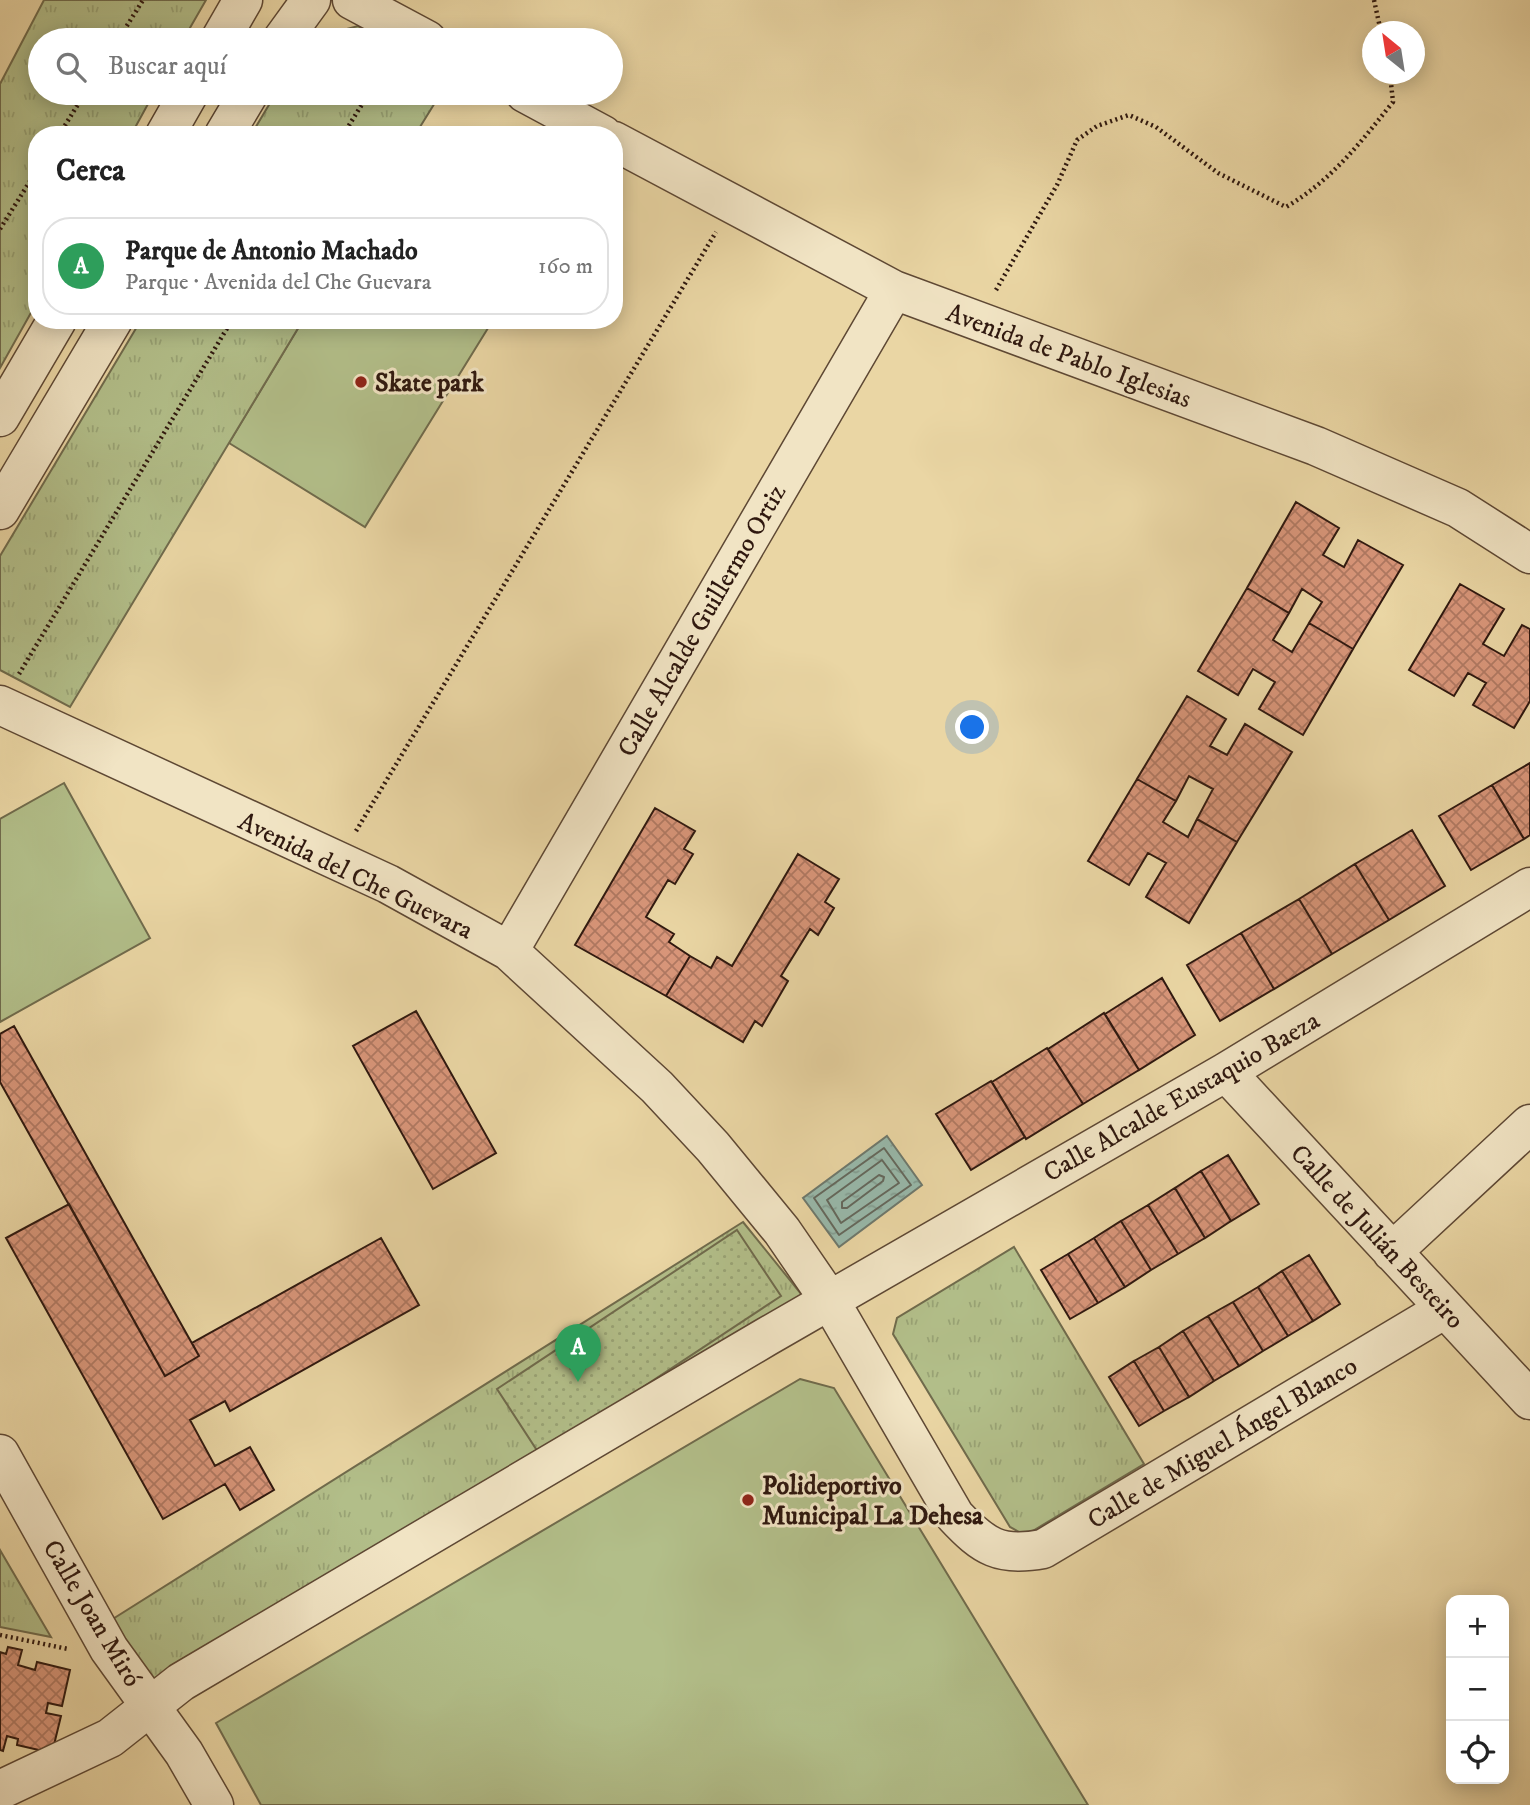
<!DOCTYPE html>
<html lang="es">
<head>
<meta charset="utf-8">
<style>
  :root { --surface:#fff; --page:#f6f6f6; --text:#222; --muted:#767676; --line:#e0e0e0; --accent:#8f2418 }
  body { margin:0; font-family:"IM FELL DW Pica",serif; background:var(--page); color:var(--text) }
  .controls { position:absolute; right:21px; bottom:21px; display:grid; overflow:hidden; border-radius:14px; box-shadow:0 4px 18px #0003 }
  .controls button { width:63px; height:63px; display:grid; place-items:center; padding:0; border:0; border-bottom:2px solid var(--line); background:var(--surface); color:var(--text); font:35px sans-serif }
  .compass { position:absolute; left:1362px; top:21px; width:63px; height:63px; border-radius:50%; background:var(--surface); box-shadow:0 4px 18px #0003; rotate:330deg }
  .you { position:absolute; left:973px; top:728px; width:24px; height:24px; margin:-18px; border:5px solid #fff; border-radius:50%; background:#1a73e8; box-shadow:0 0 0 10px #1a73e833 }
  .badge { display:grid; place-items:center; width:46px; height:46px; border-radius:50%; background:var(--accent); color:#fff; font-size:23px; font-weight:700 }
  .pin { position:absolute; translate:-50% -58px; filter:drop-shadow(0 2px 4px #0008) }
  .pin::after { content:''; position:absolute; top:37px; width:24px; height:21px; background:inherit; clip-path:polygon(0 0,100% 0,50% 100%) }
  .list { margin:0; padding:0; list-style:none }
  h2 { display:flex; justify-content:space-between; align-items:center; height:91px; margin:0; padding:0 28px; font-size:30px }
  h2 small { font-size:23px; font-weight:400; color:var(--muted) }
  .list li { display:grid; grid-template-columns:46px 1fr auto; gap:21px; align-items:center; box-sizing:border-box; height:98px; margin:0 14px 14px; padding:0 14px; border:2px solid var(--line); border-radius:28px }
  .list b { display:block; font-size:26px; white-space:nowrap }
  .list p { margin:0; font-size:23px; white-space:nowrap; color:var(--muted) }
  .list em { font-size:23px; font-style:normal; color:var(--muted) }
  .icon { flex:none; width:38px; height:38px; fill:none; stroke:currentColor; stroke-width:2; stroke-linecap:round; stroke-linejoin:round }
  .map { position:relative; flex:none; width:1530px; height:1805px; overflow:hidden }
  .search { position:absolute; background:var(--surface); box-shadow:0 4px 18px #0003; left:28px; top:28px; width:595px; height:77px; display:flex; align-items:center; gap:18px; box-sizing:border-box; padding:0 24px; border-radius:38px; color:var(--muted); font-size:26px }
  .panel { position:absolute; background:var(--surface); box-shadow:0 4px 18px #0003; left:28px; top:126px; width:595px; height:203px; border-radius:28px }
  .map>svg:first-child { display:block }
  .grass { fill:#b2be89; stroke:#706b4c; stroke-width:2 }
  .park { fill:url(#park-tufts); stroke:#706b4c; stroke-width:2 }
  .garden { fill:url(#garden-dots); stroke:#706b4c; stroke-width:2 }
  .water { fill:url(#water-ripples); stroke:#6e796d; stroke-width:2 }
  .lines { fill:none; stroke-linecap:round; stroke-linejoin:round }
  .shore { stroke:#64685d; stroke-width:2 }
  .building { fill:url(#building-cross-hatch); stroke:#2f180f; stroke-width:2 }
  .minor-casing { stroke:#5e4834; stroke-width:41 }
  .path { stroke:#2f180f; stroke-width:4.5; stroke-dasharray:2 3.5; stroke-linecap:butt }
  .minor { stroke:#f1e4c4; stroke-width:38 }
  .poi-dot { fill:#8f2418; stroke:#f1e4c4; stroke-width:2.5 }
  .labels { text-anchor:middle; stroke-width:6; stroke-linejoin:round; paint-order:stroke }
  .street-label { font-size:26px; fill:#2f180f; stroke:#f1e4c4 }
  .poi-label { font-size:26px; font-weight:bold; fill:#2f180f; stroke:#f1e4c4; text-anchor:start }
</style>
</head>
<body>
<div class="map">
<svg width="1530" height="1805" viewBox="0 0 1530 1805">
  <defs>
    <pattern id="park-tufts" width="24" height="20" patternUnits="userSpaceOnUse" patternTransform="scale(1.75)"><rect width="24" height="20" fill="#b2be89"/><path d="M3 7l-1-3M5 7V3M7 7l1-3M15 17l-1-3M17 17v-4M19 17l1-3" fill="none" stroke="#99a375"/></pattern>
    <pattern id="garden-dots" width="8" height="8" patternUnits="userSpaceOnUse" patternTransform="scale(1.75)"><rect width="8" height="8" fill="#b2be89"/><path d="M2 2h.1M6 6h.1" fill="none" stroke="#99a375" stroke-width="1.8" stroke-linecap="round"/></pattern>
    <pattern id="water-ripples" width="26" height="14" patternUnits="userSpaceOnUse" patternTransform="scale(1.75)"><rect width="26" height="14" fill="#98b9ab"/><path d="M2 4q2-2 4 0t4 0M15 11q2-2 4 0t4 0" fill="none" stroke="#839e92"/></pattern>
    <pattern id="building-cross-hatch" width="8" height="8" patternUnits="userSpaceOnUse" patternTransform="scale(1.75)"><rect width="8" height="8" fill="#d9967a"/><path d="M0 0l8 8M0 8l8-8" fill="none" stroke="#b07962"/></pattern>
  </defs>
  <rect width="100%" height="100%" fill="#ead6a4"/>
  <filter id="stains"><feTurbulence type="fractalNoise" baseFrequency=".00286" numOctaves="4"/><feColorMatrix values="0 0 0 0 .2 0 0 0 0 .09 0 0 0 0 .02 0 0 0 .5 -.17"/></filter>
  <radialGradient id="worn" r=".72"><stop offset=".6" stop-color="#630" stop-opacity="0"/><stop offset="1" stop-color="#630" stop-opacity=".3"/></radialGradient>
  <path class="grass" d="M 303,320 L 493,320 L 365,527 L 229,443 Z
    M 64,783 L 150,938 L 0,1022 L 0,819 Z
    M 800,1379 L 834,1388 L 1088,1805 L 261,1805 L 216,1723 Z"/>
  <path class="park" d="M 44,0 L 206,0 L 183,40 L 40,40 L 40,93 L 154,93 L 131,135 L 37,135 L 37,302 L 0,368 L 0,84 Z
    M 358,26 L 385,40 L 308,40 L 308,39 Z
    M 276,93 L 441,93 L 415,135 L 251,135 Z
    M 141,320 L 303,320 L 70,707 L 0,670 L 0,556 Z
    M 743,1222 L 806,1300 L 153,1694 L 108,1622 Z
    M 1014,1247 L 1144,1464 L 1031,1532 L 1021,1533 L 1010,1527 L 893,1334 L 897,1318 Z
    M 0,1550 L 51,1637 L 0,1627 Z"/>
  <path class="garden" d="M 737,1230 L 781,1296 L 540,1455 L 497,1389 Z"/>
  <path class="water" d="M 887,1136 L 922,1185 L 839,1247 L 803,1198 Z"/>
  <g class="lines">
    <path class="shore" d="M 884,1148 L 911,1185 L 839,1235 L 814,1198 Z
      M 882,1160 L 899,1183 L 841,1223 L 827,1200 Z
      M 879,1175 L 884,1177 L 883,1181 L 847,1208 L 842,1208 L 842,1202 Z"/>
  </g>
  <path class="building" d="M 1296,502 L 1339,528 L 1323,555 L 1344,567 L 1358,540 L 1403,565 L 1353,649 L 1309,623 L 1322,602 L 1302,589 L 1289,613 L 1247,588 Z
    M 1460,584 L 1504,609 L 1483,644 L 1504,656 L 1522,625 L 1530,629 L 1530,701 L 1514,728 L 1473,705 L 1486,683 L 1468,673 L 1454,696 L 1409,670 Z
    M 1247,588 L 1289,613 L 1273,640 L 1292,652 L 1309,623 L 1353,649 L 1303,735 L 1259,709 L 1275,682 L 1253,669 L 1238,695 L 1198,671 Z
    M 1187,696 L 1226,719 L 1210,746 L 1227,755 L 1245,724 L 1292,752 L 1237,842 L 1197,819 L 1213,789 L 1189,776 L 1176,801 L 1137,779 Z
    M 1530,763 L 1530,835 L 1524,839 L 1492,785 Z
    M 1137,779 L 1176,801 L 1163,822 L 1188,837 L 1197,819 L 1237,842 L 1189,923 L 1146,897 L 1166,863 L 1148,853 L 1129,885 L 1088,861 Z
    M 1492,785 L 1524,839 L 1471,870 L 1439,816 Z
    M 655,808 L 695,831 L 684,849 L 693,854 L 675,884 L 668,880 L 646,917 L 674,934 L 669,942 L 690,956 L 666,996 L 575,945 Z
    M 1412,830 L 1445,886 L 1389,920 L 1355,864 Z
    M 798,854 L 839,879 L 825,902 L 834,908 L 818,935 L 810,929 L 781,976 L 788,981 L 762,1026 L 755,1021 L 743,1042 L 666,996 L 690,956 L 711,968 L 717,957 L 732,966 Z
    M 1355,864 L 1389,920 L 1332,954 L 1299,899 Z
    M 1299,899 L 1332,954 L 1274,989 L 1241,933 Z
    M 1241,933 L 1274,989 L 1220,1021 L 1187,965 Z
    M 1162,978 L 1195,1035 L 1139,1070 L 1105,1014 Z
    M 416,1011 L 496,1153 L 433,1189 L 353,1046 Z
    M 1104,1013 L 1139,1070 L 1083,1104 L 1048,1049 Z
    M 14,1026 L 199,1356 L 165,1376 L 0,1082 L 0,1034 Z
    M 1047,1048 L 1083,1104 L 1026,1139 L 992,1082 Z
    M 991,1081 L 1025,1137 L 971,1170 L 936,1114 Z
    M 1228,1155 L 1259,1204 L 1231,1221 L 1201,1171 Z
    M 1201,1171 L 1231,1221 L 1205,1238 L 1175,1188 Z
    M 1175,1188 L 1205,1238 L 1178,1254 L 1148,1205 Z
    M 69,1204 L 165,1376 L 199,1356 L 192,1343 L 381,1238 L 419,1305 L 230,1411 L 225,1401 L 190,1420 L 215,1466 L 250,1447 L 274,1490 L 240,1510 L 225,1484 L 163,1519 L 6,1238 Z
    M 1148,1205 L 1178,1254 L 1151,1270 L 1121,1221 Z
    M 1121,1221 L 1151,1270 L 1125,1287 L 1094,1238 Z
    M 1094,1238 L 1125,1287 L 1098,1303 L 1068,1254 Z
    M 1068,1254 L 1098,1303 L 1070,1319 L 1041,1270 Z
    M 1309,1255 L 1340,1304 L 1313,1321 L 1282,1271 Z
    M 1282,1271 L 1313,1321 L 1288,1336 L 1258,1287 Z
    M 1258,1287 L 1288,1336 L 1263,1351 L 1233,1302 Z
    M 1233,1302 L 1263,1351 L 1239,1366 L 1208,1316 Z
    M 1208,1316 L 1239,1366 L 1214,1381 L 1183,1331 Z
    M 1183,1331 L 1214,1381 L 1189,1397 L 1159,1347 Z
    M 1159,1347 L 1189,1397 L 1164,1411 L 1134,1361 Z
    M 1134,1361 L 1164,1411 L 1139,1426 L 1109,1377 Z
    M 8,1647 L 22,1650 L 18,1665 L 35,1670 L 37,1662 L 70,1670 L 62,1706 L 48,1703 L 46,1713 L 61,1716 L 52,1753 L 17,1745 L 18,1739 L 7,1736 L 3,1751 L 0,1750 L 0,1652 L 6,1654 Z"/>
  <g class="lines">
    <g class="minor-casing">
      <path id="minor" d="M 352,0 L 427,40
        M 220,40 L 243,0
        M 282,40 L 311,0
        M 525,93 L 603,135
        M 165,135 L 189,93
        M 224,135 L 249,93
        M 614,141 L 894,290 L 1316,446 L 1458,508 L 1530,554
        M 0,417 L 57,320
        M 0,510 L 113,320
        M 0,705 L 388,884 L 509,951 L 657,1087 L 713,1147 L 782,1231 L 830,1301 L 955,1516 C 984,1547 1000,1557 1043,1549 L 1445,1309
        M 509,951 L 894,290
        M 1226,1072 L 1530,1400
        M 1392,1252 L 1530,1124
        M 0,1454 L 109,1649 L 184,1753 L 214,1805
        M 0,1790 L 110,1738 L 181,1682 L 766,1337 L 1226,1072 L 1530,887"/>
    </g>
    <path class="path" d="M 1374,0 L 1381,32
      M 118,40 L 143,0
      M 59,135 L 85,93
      M 343,135 L 369,93
      M 0,229 L 37,170
      M 996,290 L 1057,185 L 1077,140 L 1097,126 L 1129,115 L 1156,127 L 1218,173 L 1286,207 C 1332,180 1360,143 1393,102 L 1390,74
      M 19,674 L 232,320
      M 356,831 L 716,232
      M 0,1635 L 68,1649"/>
    <use href="#minor" class="minor"/>
  </g>
  <g class="poi-dot">
    <circle cx="361" cy="382" r="7"/>
    <circle cx="748" cy="1500" r="7"/>
  </g>
  <g class="labels">
    <g class="street-label">
      <text transform="translate(1069 355) rotate(20)" y="9">Avenida de Pablo Iglesias</text>
      <text transform="translate(701 620) rotate(-60)" y="9">Calle Alcalde Guillermo Ortiz</text>
      <text transform="translate(356 875) rotate(26)" y="9">Avenida del Che Guevara</text>
      <text transform="translate(1181 1096) rotate(-30)" y="9">Calle Alcalde Eustaquio Baeza</text>
      <text transform="translate(1378 1236) rotate(47)" y="9">Calle de Julián Besteiro</text>
      <text transform="translate(1222 1442) rotate(-31)" y="9">Calle de Miguel Ángel Blanco</text>
      <text transform="translate(93 1613) rotate(59)" y="9">Calle Joan Miró</text>
    </g>
    <g class="poi-label">
      <text x="375" y="391">Skate park</text>
      <text x="762" y="1494">Polideportivo<tspan x="762" dy="30">Municipal La Dehesa</tspan></text>
    </g>
  </g>
  <rect width="100%" height="100%" filter="url(#stains)"/>
  <rect width="100%" height="100%" fill="url(#worn)"/>
</svg>
<div class="controls">
<button>+</button>
<button>−</button>
<button><svg class="icon" aria-label="locate" viewBox="0 0 24 24"><circle cx="12" cy="12" r="6"/><path d="M12 2v4M12 18v4M2 12h4M18 12h4"/></svg></button>
</div>
<svg class="compass" viewBox="-18 -18 36 36"><path d="M0-13l5 13h-10z" fill="#e53935"/><path d="M0 13l5-13h-10z" fill="#767676"/></svg>
<div class="you"></div>
<div class="pin badge" style="left:578px;top:1382px;background:#2e9e5b">A</div>
<div class="search"><svg class="icon" aria-label="search" viewBox="0 0 24 24"><circle cx="10" cy="10" r="6"/><path d="M15 15l6 6"/></svg>Buscar aquí</div>
<section class="panel">
<h2>Cerca<small></small></h2>
<ul class="list">
<li><span class="badge" style="background:#2e9e5b">A</span><div><b>Parque de Antonio Machado</b><p>Parque · Avenida del Che Guevara</p></div><em>160 m</em></li>
</ul>
</section>
</div>
</body>
</html>
